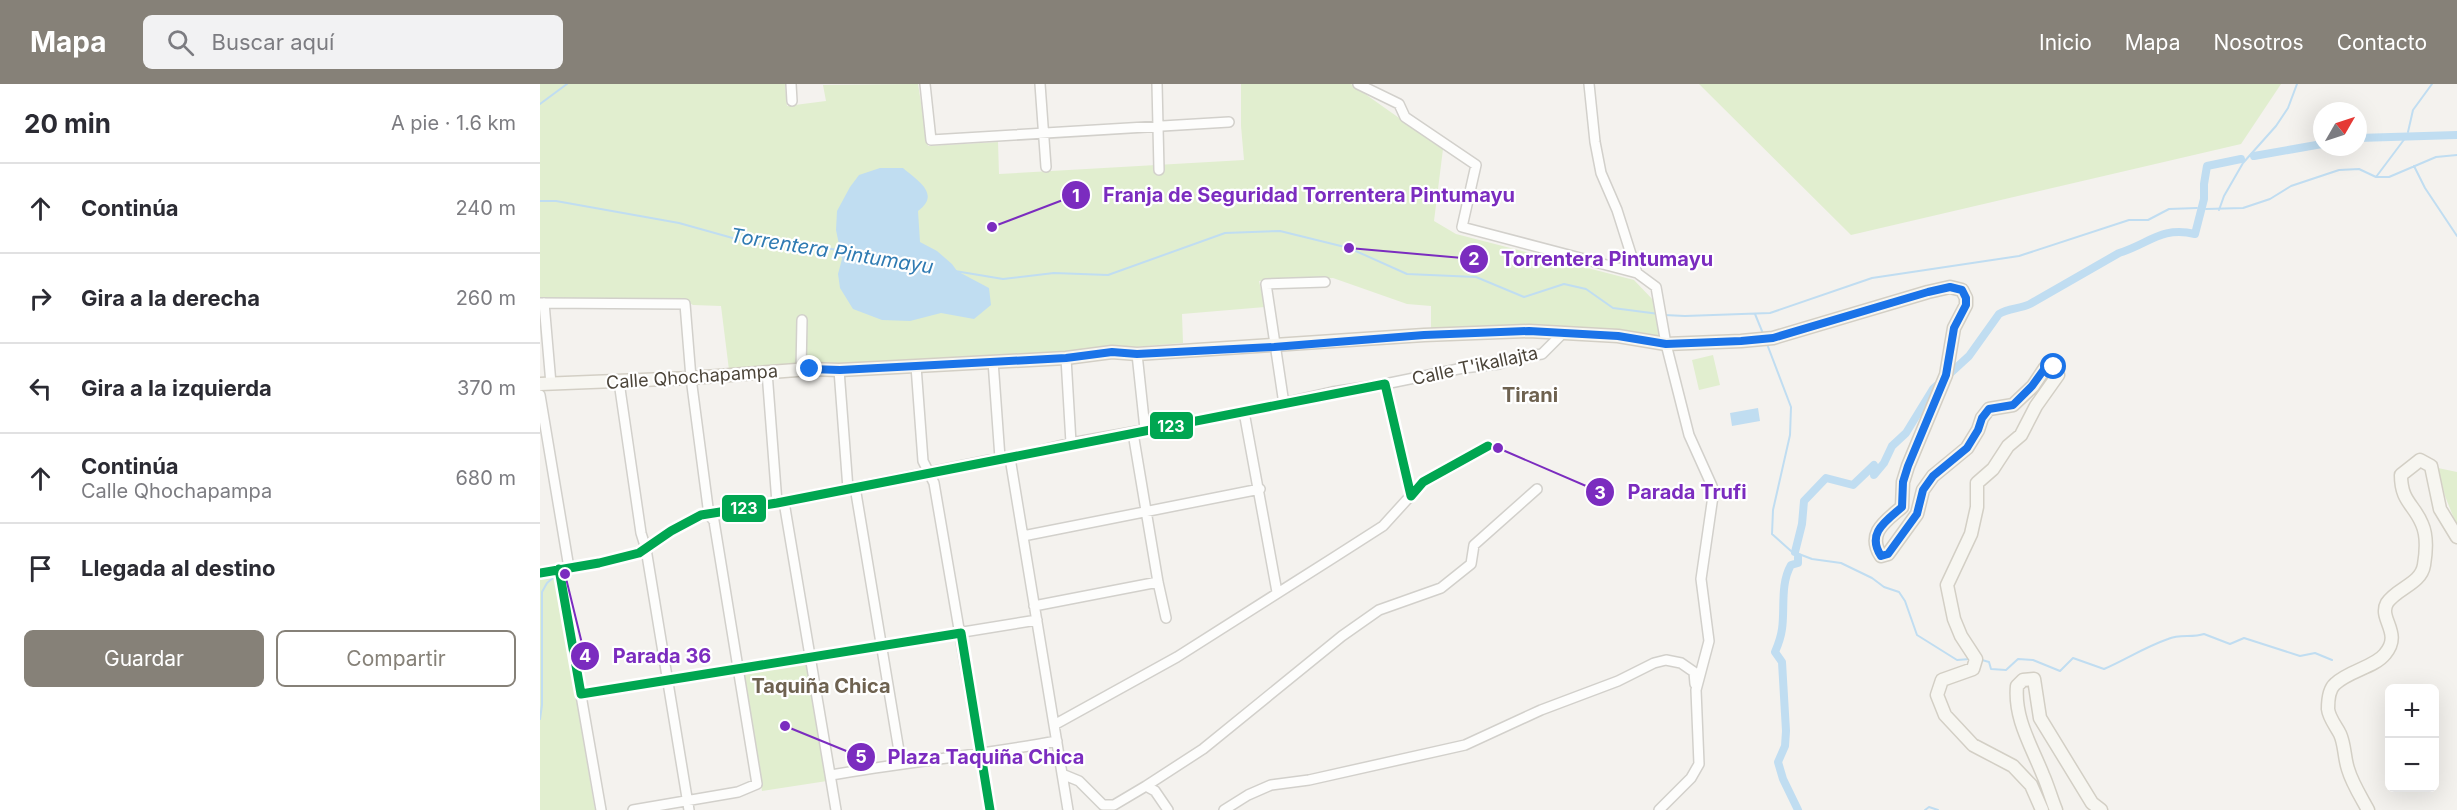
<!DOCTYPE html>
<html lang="es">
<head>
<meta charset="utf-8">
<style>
  :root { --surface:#fff; --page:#f2f2f3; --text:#2b2b33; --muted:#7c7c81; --line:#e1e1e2; --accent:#868178 }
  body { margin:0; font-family:Inter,sans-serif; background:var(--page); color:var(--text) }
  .controls { position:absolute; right:18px; bottom:18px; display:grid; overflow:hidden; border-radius:9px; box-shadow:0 6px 24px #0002 }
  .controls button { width:54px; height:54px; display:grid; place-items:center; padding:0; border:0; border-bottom:2px solid var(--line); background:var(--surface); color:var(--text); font:30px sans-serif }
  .compass { position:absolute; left:1773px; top:18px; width:54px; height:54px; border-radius:50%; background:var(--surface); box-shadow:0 6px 24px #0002; rotate:51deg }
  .stop { position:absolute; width:18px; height:18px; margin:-14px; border:4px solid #1a73e8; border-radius:50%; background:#fff }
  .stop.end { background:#1a73e8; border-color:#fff; box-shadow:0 2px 6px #0008 }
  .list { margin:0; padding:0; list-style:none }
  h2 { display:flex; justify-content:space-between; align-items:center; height:78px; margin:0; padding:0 24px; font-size:26px }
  h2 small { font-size:20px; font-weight:400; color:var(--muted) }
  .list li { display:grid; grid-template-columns:39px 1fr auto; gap:18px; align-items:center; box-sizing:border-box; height:90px; padding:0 24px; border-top:2px solid var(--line) }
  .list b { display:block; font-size:22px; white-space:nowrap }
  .list p { margin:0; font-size:20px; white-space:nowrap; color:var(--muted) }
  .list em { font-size:20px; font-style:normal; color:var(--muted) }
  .actions { display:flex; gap:12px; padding:18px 24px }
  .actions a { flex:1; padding:14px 0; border:2px solid var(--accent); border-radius:9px; text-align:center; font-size:21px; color:var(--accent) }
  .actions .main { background:var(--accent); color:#fff }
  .icon { flex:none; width:33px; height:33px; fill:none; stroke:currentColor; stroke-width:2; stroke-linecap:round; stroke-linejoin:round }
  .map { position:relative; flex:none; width:1917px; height:726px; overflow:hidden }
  header { display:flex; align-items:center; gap:36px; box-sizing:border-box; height:84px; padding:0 30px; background:var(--accent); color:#fff }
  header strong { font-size:28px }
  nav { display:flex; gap:33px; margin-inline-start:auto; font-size:21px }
  .search { width:420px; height:54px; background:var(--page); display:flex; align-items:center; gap:15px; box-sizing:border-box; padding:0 21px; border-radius:9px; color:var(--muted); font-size:22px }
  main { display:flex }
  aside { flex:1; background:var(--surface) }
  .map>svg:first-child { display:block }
  .green { fill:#e1eecf }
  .water { fill:#c0ddf1 }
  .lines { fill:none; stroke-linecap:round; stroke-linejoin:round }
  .stream { stroke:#c0ddf1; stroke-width:2 }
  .canal { stroke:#c0ddf1; stroke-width:8 }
  .street-casing { stroke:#d2d0cb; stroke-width:12 }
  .secondary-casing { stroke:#d3cfc5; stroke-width:15 }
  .street { stroke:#fdfdfc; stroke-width:9 }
  .secondary { stroke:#f7f6f1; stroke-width:12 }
  .bus-1-casing { stroke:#fff; stroke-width:14 }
  .bus-1 { stroke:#00a651; stroke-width:9 }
  .route { stroke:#1a73e8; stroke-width:8 }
  .labels { text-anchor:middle; stroke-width:4.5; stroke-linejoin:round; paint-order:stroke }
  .street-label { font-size:18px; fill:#4b4439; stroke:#fff }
  .water-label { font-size:20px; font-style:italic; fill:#2e7ab2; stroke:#fff }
  .neighbourhood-label { font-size:20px; font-weight:bold; fill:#6e6250; stroke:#fff }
  .leader { fill:none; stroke:#7b2cbf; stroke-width:2 }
  .callout-dot { fill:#7b2cbf; stroke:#fff; stroke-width:2 }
  .mark-label { font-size:18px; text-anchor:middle; font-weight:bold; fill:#fff }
  .callout-label { font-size:20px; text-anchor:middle; font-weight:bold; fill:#7b2cbf; stroke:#fff; stroke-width:4.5; stroke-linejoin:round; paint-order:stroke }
  .line-badge { stroke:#fff; stroke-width:2 }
  .badge-label { font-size:16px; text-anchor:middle; font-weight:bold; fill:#fff }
</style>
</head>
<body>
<header>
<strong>Mapa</strong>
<div class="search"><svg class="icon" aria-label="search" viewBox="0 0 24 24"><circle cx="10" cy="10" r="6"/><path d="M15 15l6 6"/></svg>Buscar aquí</div>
<nav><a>Inicio</a><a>Mapa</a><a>Nosotros</a><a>Contacto</a></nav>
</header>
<main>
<aside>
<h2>20 min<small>A pie · 1.6 km</small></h2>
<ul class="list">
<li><svg class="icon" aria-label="ahead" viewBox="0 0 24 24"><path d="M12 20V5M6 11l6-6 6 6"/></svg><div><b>Continúa</b></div><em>240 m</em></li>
<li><svg class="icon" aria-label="right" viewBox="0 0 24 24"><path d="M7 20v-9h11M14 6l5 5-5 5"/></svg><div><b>Gira a la derecha</b></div><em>260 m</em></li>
<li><svg class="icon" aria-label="left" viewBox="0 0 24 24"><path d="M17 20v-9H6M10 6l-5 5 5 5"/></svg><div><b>Gira a la izquierda</b></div><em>370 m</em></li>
<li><svg class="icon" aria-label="ahead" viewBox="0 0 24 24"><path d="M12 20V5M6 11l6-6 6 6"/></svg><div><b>Continúa</b><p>Calle Qhochapampa</p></div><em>680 m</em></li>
<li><svg class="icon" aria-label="arrive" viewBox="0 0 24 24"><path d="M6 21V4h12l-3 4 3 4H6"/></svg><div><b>Llegada al destino</b></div></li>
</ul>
<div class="actions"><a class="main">Guardar</a><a>Compartir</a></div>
</aside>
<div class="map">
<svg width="1917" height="726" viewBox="0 0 1917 726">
  <rect width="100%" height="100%" fill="#f4f2ee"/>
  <path class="green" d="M 0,0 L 245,0 L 247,22 L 286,17 L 283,1 L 378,0 L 388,62 L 458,58 L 459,90 L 704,76 L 701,42 L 701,0 L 811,0 L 903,65 L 894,137 L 916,150 L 1094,196 L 1114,217 L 1121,256 L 1070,246 L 1028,242 L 891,244 L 891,222 L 867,220 L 793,194 L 719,197 L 725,223 L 642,230 L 643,259 L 485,272 L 189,286 L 181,222 L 153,221 L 143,215 L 23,216 L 0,215 Z
    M 1159,0 L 1741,0 L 1701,60 L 1311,151 Z
    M 1173,271 L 1180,301 L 1159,306 L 1152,276 Z
    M 1898,384 L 1917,388 L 1917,442 L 1905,412 Z
    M 11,490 L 16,494 L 55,726 L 0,726 L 0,492 Z
    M 267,577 L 287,697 L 222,707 L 203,587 Z"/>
  <path class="water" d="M 340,84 L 363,84 C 378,97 401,110 378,127 L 380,158 L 397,167 L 412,180 L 417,187 L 449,204 L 451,221 L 434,235 L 401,229 L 370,237 L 342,236 L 313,225 L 300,204 L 298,190 L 302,175 L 296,146 L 297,127 L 310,103 L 319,91 Z
    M 1218,324 L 1220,337 L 1192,342 L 1190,329 Z"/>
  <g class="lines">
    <path class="stream" d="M 0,20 L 27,0
      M 1868,48 L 1873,26 L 1892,0
      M 1874,82 L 1885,104 L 1917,152
      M 1836,93 L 1866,53
      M 0,117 L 16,117 L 139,139 L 214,160 L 258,159 L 303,167
      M 1666,125 L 1703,124 L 1730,115 L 1751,102 L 1799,86 L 1819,85 L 1836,93 L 1849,93 L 1896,73 L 1917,71
      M 1679,126 L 1684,112 L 1703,79 L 1736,42 L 1748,24 L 1757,0
      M 415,187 L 463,195 L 514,189 L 568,191 L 685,149 L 740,147 L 809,164 L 867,190 L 936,193 L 984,213 L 1024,200 L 1046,205 L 1073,224 L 1119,230
      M 1215,230 L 1224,252
      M 1124,231 L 1145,232 L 1230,229 L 1332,194 L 1479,172 L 1589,136 L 1608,136 L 1629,125 L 1657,124
      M 1227,260 L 1251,323 L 1250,351 L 1233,426 L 1232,450 L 1251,467 L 1272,475 L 1301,479 L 1332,494 L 1344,503 L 1359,508 L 1365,517 L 1377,551 L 1417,576 L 1430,575
      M 1442,576 L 1449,578 L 1451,585 L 1466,586 L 1478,575 L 1493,576 L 1520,587 L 1533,574 L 1564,585 C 1585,576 1605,563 1628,555 C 1640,550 1652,554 1664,550 L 1690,560 L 1704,554 L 1760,572 L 1775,569 L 1792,576
      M 0,635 L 2,621 L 2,508 L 7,499 L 14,493
      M 1385,726 L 1389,723 L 1398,726"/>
    <path class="canal" d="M 1818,54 L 1917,51
      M 1714,72 L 1782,60
      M 1255,468 L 1262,440 L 1264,417 L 1286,394 L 1313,401 L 1334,381 L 1334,391 L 1344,379 L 1352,362 L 1366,349 L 1393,305 L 1429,272 L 1459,230 C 1468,224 1480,225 1490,220 L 1579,169 C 1609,160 1621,142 1655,150 L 1664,115 L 1664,100 L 1667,82 L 1701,75
      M 1258,473 L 1258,479 L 1251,481 C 1240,500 1245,525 1242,545 C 1241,553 1238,561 1235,568 L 1242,578 L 1246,647 L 1245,662 L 1238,678 L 1243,695 L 1258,726"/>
    <g class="street-casing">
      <path id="street" d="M 251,0 L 252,17
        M 385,0 L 391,56 L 689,38
        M 500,0 L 506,83
        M 617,0 L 619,86
        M 818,0 L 859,20 L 865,33 L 936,81 L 922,143 L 1097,189
        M 1049,0 L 1055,58 L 1061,89 L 1077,126 L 1097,189 L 1116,203 L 1126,260 L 1149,351 L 1172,402 L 1173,412 L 1161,495 L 1169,557 L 1156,606 L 1159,680 L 1151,694 L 1119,726
        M 0,219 L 145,220 L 151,294 L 169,431 L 174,437 L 217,700 L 198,708 L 93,726
        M 4,219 L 11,300
        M 597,270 L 605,345
        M 526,274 L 531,359
        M 453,277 L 460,374
        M 376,282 L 383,377 L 394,399 L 450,726
        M 261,286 L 262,236
        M 299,286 L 308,405
        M 227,288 L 237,419
        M 79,298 L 101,449 L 106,465 L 149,726
        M 845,300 L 871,412
        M 0,311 L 29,484
        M 744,320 L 726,200 L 785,198
        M 704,328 L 737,508
        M 593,349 L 618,498 L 626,534
        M 470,374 L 528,726
        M 315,403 L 361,679
        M 244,418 L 296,726
        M 483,452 L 720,405
        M 19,485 L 61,726
        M 0,489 L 59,479 L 99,469 L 131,447 L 161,431 L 183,429 L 237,419 L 460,374 L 470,374 L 531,359 L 704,328 L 792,308 L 845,300 L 923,284 L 959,280 L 975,274 L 1002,270 L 1023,249
        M 494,522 L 618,498
        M 41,610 L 497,536
        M 514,641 L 637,573 L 793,474 L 843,442 L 883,398 L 948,362
        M 522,690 L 539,697 L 563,721 L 574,721 L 606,702 L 615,707 L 628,726
        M 291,691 C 366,678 442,671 517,657
        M 606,702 L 663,665 L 802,552 L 839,526 L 901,504 L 931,480 L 934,461 L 997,405
        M 684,726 L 708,711 L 731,701 L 769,696 L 925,661 L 1001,626 L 1078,597 L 1114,579 L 1126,576 L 1141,579 L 1154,588 L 1155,600"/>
    </g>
    <g class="secondary-casing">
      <path id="secondary" d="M 0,300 L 151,294 L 270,285 L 299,286 L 376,282 L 526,274 L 572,268 L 597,270 L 884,251 L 989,247 L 1078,252 L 1126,260 L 1201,257 L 1233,254 L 1388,208 L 1410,203 L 1422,206 L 1426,214 L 1426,221 L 1414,244 L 1406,291 L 1368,382 L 1363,398 L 1362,423 C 1346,437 1326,449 1341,472 L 1348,470 L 1377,430 L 1383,406 L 1393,392 L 1427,364 L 1438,346 L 1442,334 L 1449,325 L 1473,321 L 1493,302 L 1505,284 L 1514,283 L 1518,291 L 1496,322 L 1481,351 L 1468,362 L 1453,385 L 1437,399 L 1437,423 L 1431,450 L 1407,501 L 1414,535 L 1421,552 L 1436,575 L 1433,585 L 1402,596 L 1397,611 L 1405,631 L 1433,661 L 1473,682 L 1491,701 L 1502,726
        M 1516,726 C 1511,714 1508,702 1503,691 C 1491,661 1474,634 1477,602 L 1483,596 L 1494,595 L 1500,634 L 1552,719 L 1561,726
        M 1828,726 C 1821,713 1812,699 1808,685 C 1804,673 1805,661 1800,650 C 1796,642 1789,634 1788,625 C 1788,617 1789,605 1795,600 C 1808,587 1835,583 1845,570 C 1863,549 1838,535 1847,519 C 1857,504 1881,500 1884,481 C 1886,469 1887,451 1882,440 C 1874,420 1861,418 1861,391 L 1880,376 L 1891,382 L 1900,425 L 1917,453"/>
    </g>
    <use href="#street" class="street"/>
    <use href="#secondary" class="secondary"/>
    <g class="bus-1-casing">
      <path id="bus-1" d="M 845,300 L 871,412
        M 871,412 L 883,398 L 948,362
        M 19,485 L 41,610
        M 0,489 L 59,479 L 99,469 L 131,447 L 161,431 L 237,419 L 845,300
        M 421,549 L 450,726
        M 41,610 L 421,549"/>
    </g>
    <use href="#bus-1" class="bus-1"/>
  </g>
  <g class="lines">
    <path class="route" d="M 270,285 L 300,286 L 376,282 L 526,274 L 572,268 L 597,270 L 734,263 L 884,251 L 989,247 L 1078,252 L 1126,260 L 1201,257 L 1233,254 L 1388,208 L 1410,203 L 1422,206 L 1426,214 L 1426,221 L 1414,244 L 1406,291 L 1368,382 L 1363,398 L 1362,423 C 1346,437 1326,449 1341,472 L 1348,470 L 1377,430 L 1383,406 L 1393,392 L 1427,364 L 1438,346 L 1442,334 L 1449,325 L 1473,321 L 1492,302 L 1505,284 L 1514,283"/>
  </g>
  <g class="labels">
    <g class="street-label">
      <text transform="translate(935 282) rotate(-12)" y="6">Calle T'ikallajta</text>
      <text transform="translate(152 293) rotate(-4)" y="6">Calle Qhochapampa</text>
    </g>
    <g class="water-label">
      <text transform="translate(292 167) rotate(9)" y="7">Torrentera Pintumayu</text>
    </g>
    <g class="neighbourhood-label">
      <text x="990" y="318">Tirani</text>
      <text x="281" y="609">Taquiña Chica</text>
    </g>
  </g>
  <path class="leader" d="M452 143L536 111M809 164L934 175M958 364L1060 408M25 490L45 572M245 642L321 673"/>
  <g class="callout-dot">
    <circle cx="452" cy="143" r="6"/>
    <circle cx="809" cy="164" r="6"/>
    <circle cx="958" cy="364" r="6"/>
    <circle cx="25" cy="490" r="6"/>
    <circle cx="245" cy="642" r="6"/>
    <circle cx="536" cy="111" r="15"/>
    <circle cx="934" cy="175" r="15"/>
    <circle cx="1060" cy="408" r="15"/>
    <circle cx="45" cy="572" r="15"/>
    <circle cx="321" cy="673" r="15"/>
  </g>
  <g class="mark-label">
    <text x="536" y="118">1</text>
    <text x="934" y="181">2</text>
    <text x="1060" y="415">3</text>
    <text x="45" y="578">4</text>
    <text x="321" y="679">5</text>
  </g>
  <g class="callout-label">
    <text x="769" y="118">Franja de Seguridad Torrentera Pintumayu</text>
    <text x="1067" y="182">Torrentera Pintumayu</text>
    <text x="1147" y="415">Parada Trufi</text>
    <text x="122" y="579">Parada 36</text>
    <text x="446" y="680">Plaza Taquiña Chica</text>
  </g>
  <g class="line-badge">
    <rect x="609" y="327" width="45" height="29" rx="6" fill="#00a651"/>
    <rect x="181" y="410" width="46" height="29" rx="6" fill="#00a651"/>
  </g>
  <g class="badge-label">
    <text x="631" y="348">123</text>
    <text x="204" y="430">123</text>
  </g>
</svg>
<div class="controls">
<button>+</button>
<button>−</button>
</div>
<svg class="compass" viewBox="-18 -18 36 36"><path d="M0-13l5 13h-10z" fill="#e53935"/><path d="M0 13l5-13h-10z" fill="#7c7c81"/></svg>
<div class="stop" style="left:1514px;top:283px"></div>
<div class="stop end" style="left:270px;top:285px"></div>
</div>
</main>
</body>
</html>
